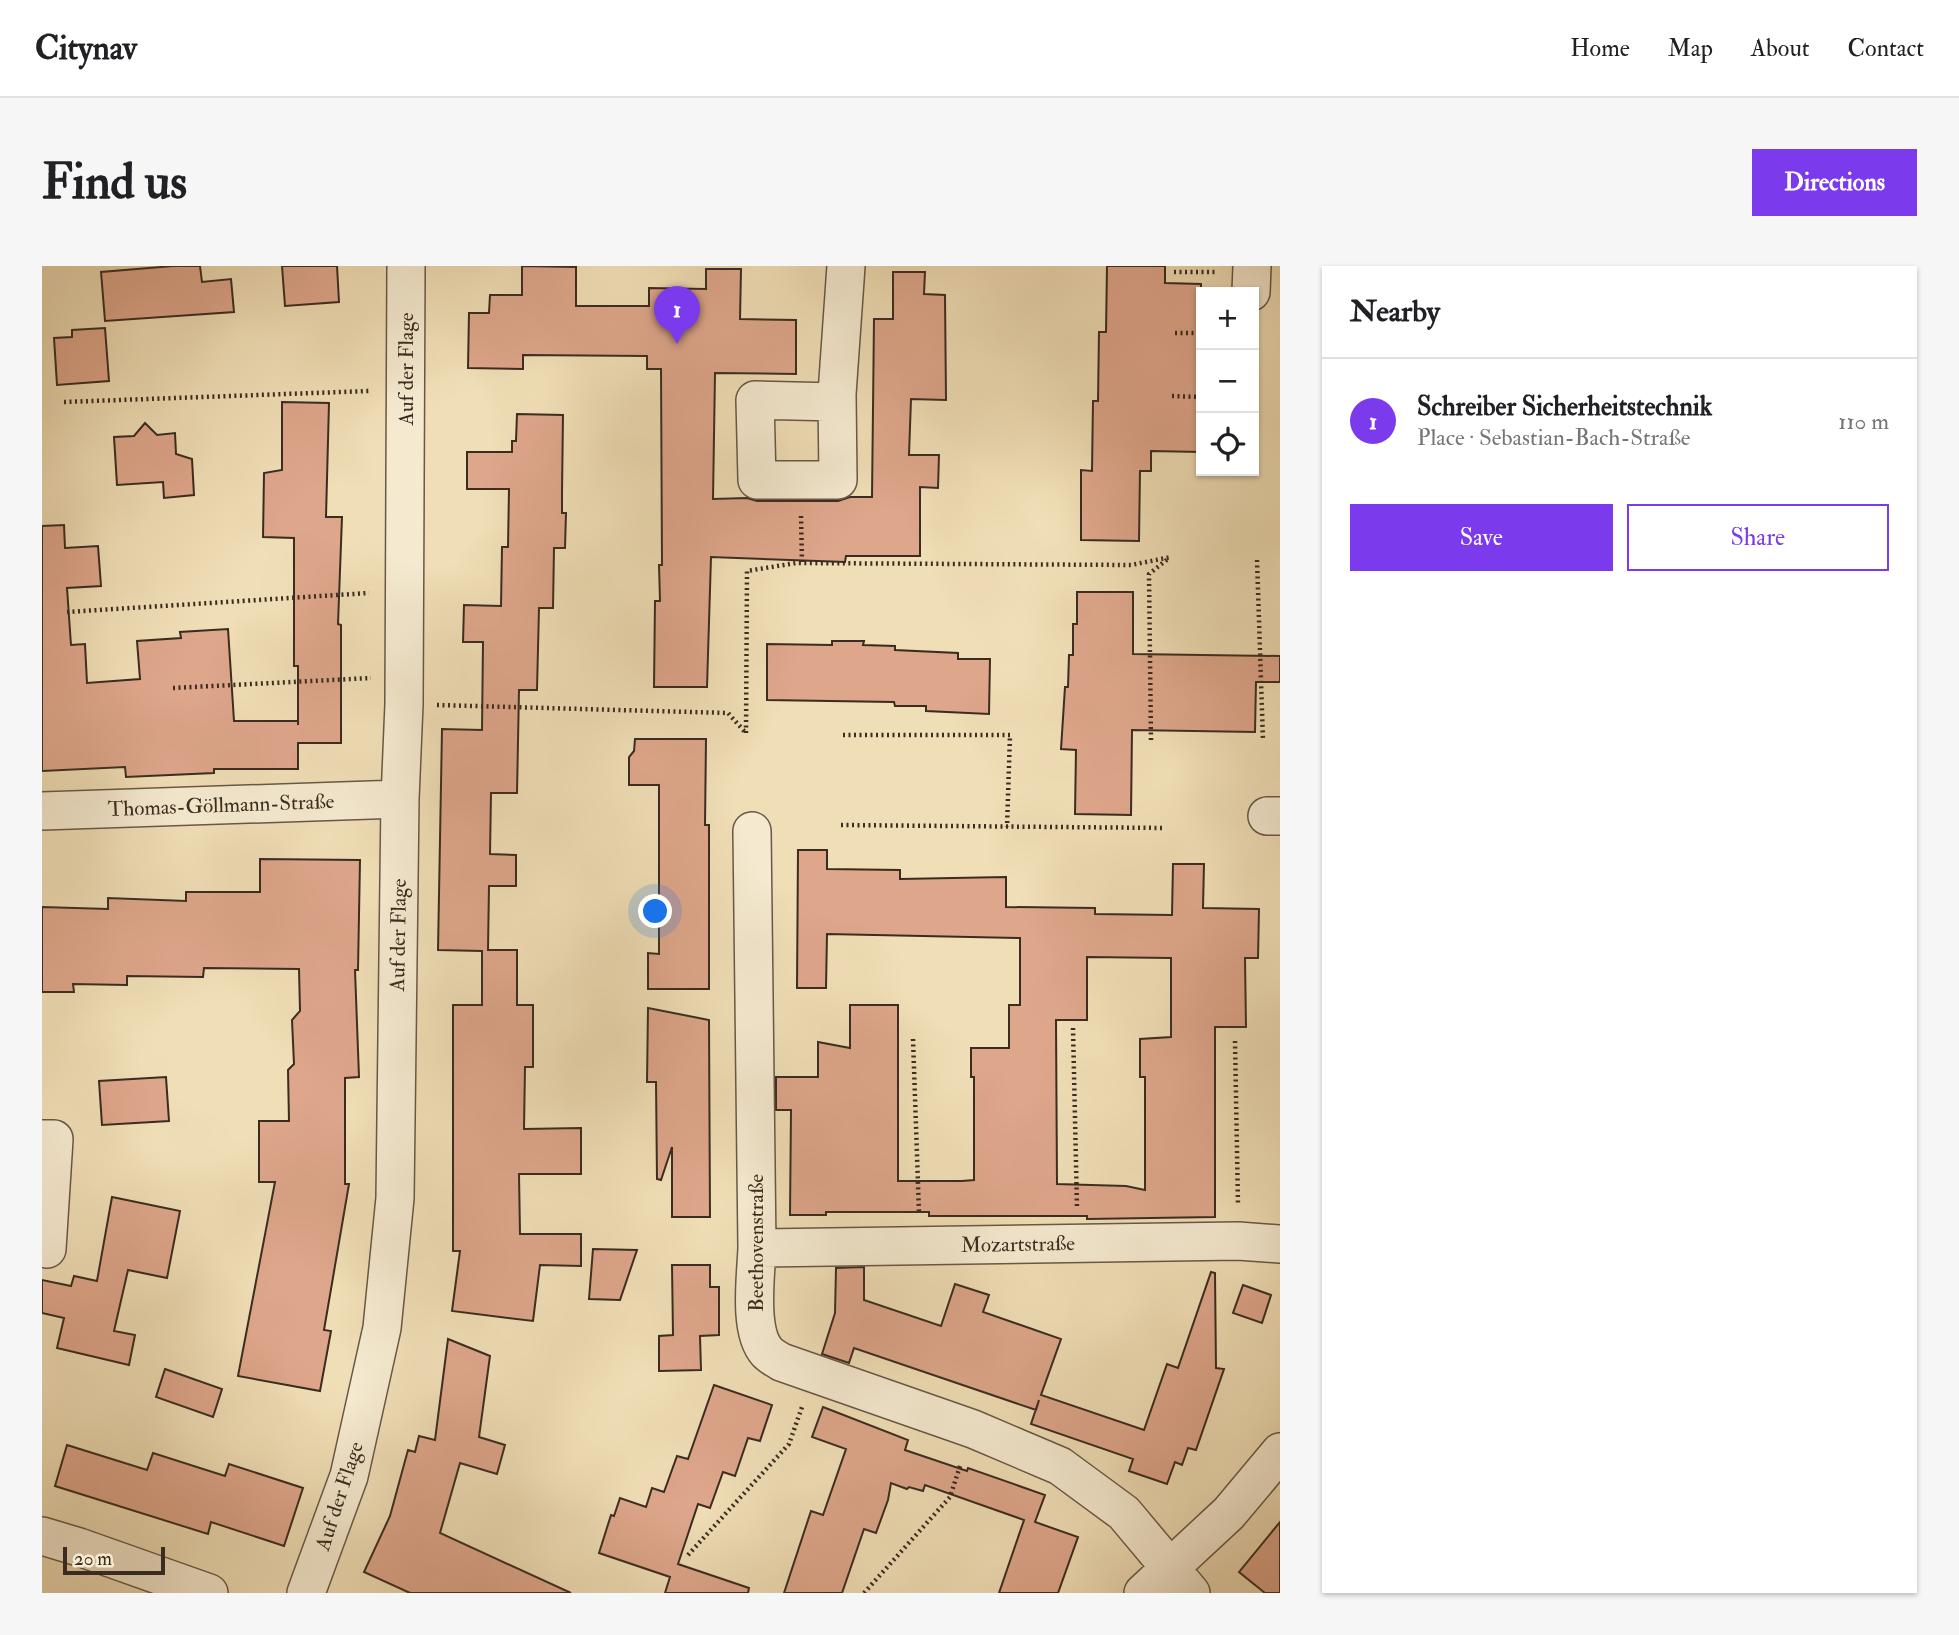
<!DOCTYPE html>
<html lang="en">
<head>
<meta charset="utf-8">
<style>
  :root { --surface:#fff; --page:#f6f6f6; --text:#202124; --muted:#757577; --line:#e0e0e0; --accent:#7c3aed }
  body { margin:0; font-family:"IM FELL Double Pica",serif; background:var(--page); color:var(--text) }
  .controls { position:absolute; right:21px; top:21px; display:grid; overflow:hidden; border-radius:0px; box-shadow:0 2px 5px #0004 }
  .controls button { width:63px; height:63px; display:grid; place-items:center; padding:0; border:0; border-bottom:2px solid var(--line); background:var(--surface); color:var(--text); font:35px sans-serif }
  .scale { position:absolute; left:21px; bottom:18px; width:102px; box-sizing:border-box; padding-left:7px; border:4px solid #3a2c21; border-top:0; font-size:19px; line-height:24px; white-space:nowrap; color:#3a2c21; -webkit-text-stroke:5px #f5ead0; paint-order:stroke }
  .you { position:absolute; left:614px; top:646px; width:24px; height:24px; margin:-18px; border:5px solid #fff; border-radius:50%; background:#1a73e8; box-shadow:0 0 0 10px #1a73e833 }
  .badge { display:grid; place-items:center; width:46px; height:46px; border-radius:50%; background:var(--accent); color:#fff; font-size:23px; font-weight:700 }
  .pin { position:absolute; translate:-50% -58px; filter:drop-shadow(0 2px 4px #0008) }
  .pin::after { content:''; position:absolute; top:37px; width:24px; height:21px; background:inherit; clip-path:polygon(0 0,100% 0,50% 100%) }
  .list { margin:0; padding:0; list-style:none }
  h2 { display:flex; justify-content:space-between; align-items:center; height:91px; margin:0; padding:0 28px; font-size:30px }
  h2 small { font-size:23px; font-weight:400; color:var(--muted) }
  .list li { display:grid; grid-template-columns:46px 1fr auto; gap:21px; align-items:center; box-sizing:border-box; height:126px; padding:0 28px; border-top:2px solid var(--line) }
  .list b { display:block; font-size:26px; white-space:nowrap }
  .list p { margin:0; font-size:23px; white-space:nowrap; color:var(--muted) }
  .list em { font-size:23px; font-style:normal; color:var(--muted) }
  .actions { display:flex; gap:14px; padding:21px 28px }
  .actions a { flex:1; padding:16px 0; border:2px solid var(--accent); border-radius:0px; text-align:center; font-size:24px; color:var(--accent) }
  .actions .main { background:var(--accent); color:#fff }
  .icon { flex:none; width:38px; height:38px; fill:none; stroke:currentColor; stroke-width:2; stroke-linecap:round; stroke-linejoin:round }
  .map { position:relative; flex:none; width:1238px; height:1327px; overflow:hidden; border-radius:0px }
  header { display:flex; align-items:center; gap:42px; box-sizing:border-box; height:98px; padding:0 35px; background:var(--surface); border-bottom:2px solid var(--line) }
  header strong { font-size:33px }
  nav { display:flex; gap:38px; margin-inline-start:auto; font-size:24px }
  .intro { display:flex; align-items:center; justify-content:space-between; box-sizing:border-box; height:168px; padding:0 42px }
  h1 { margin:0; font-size:49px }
  .button { padding:18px 32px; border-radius:0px; background:var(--accent); color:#fff; font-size:24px; font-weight:700 }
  main { display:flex; gap:42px; padding:0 42px }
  aside { flex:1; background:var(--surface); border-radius:0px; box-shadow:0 2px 5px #0004 }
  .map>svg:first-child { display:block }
  .building { fill:#dea68b; stroke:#3a2c21; stroke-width:2; fill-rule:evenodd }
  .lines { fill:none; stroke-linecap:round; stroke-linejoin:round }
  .street-casing { stroke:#685846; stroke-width:40 }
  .path { stroke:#3a2c21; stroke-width:4.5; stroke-dasharray:2 3.5; stroke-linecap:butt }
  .street { stroke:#f5ead0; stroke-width:37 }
  .labels { text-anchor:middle; stroke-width:6; stroke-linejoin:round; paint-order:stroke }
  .street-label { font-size:21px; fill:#3a2c21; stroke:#f5ead0 }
</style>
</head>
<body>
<header>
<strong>Citynav</strong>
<nav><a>Home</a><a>Map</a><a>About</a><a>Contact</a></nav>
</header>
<div class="intro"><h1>Find us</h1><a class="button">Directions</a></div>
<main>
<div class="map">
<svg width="1238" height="1327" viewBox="0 0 1238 1327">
  <rect width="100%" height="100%" fill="#f0deb6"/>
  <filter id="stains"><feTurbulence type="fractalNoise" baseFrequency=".00286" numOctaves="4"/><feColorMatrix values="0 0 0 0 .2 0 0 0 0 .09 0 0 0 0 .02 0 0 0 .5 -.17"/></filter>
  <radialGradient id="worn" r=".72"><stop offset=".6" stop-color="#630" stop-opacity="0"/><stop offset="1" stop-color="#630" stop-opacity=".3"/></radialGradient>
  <path class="building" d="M 131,0 L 158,0 L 160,16 L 189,13 L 192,46 L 63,55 L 59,6 Z
    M 240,0 L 295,0 L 297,36 L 243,40 Z
    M 480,0 L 534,1 L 534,40 L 607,40 L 607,22 L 664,23 L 664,3 L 699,3 L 698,53 L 754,54 L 754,108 L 673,107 L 671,233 L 705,232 L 715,235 L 796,235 L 808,231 L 830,231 L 832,53 L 851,53 L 851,6 L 883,6 L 882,28 L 903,29 L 904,134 L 869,133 L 867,189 L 897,189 L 896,222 L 878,221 L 878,290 L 804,290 L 803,296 L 669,291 L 665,421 L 612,421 L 613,335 L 618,335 L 617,299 L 620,299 L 619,103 L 605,103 L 605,90 L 481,89 L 481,103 L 426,102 L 427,47 L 447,47 L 448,29 L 480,29 Z
    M 1065,0 L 1123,0 L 1123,17 L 1159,18 L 1159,186 L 1109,185 L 1109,205 L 1098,205 L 1097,275 L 1039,274 L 1039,204 L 1050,205 L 1051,135 L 1056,135 L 1057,66 L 1064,66 Z
    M 63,62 L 67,115 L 15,119 L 12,72 L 30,71 L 30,64 Z
    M 240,136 L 287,137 L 284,251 L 300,251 L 296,358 L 299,359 L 299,477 L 256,477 L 256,503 L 172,503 L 172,507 L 84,511 L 83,501 L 0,505 L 0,260 L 22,259 L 23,282 L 56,280 L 59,320 L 25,322 L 29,379 L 43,378 L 45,417 L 98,413 L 95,375 L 139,372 L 138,366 L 186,363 L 192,455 L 256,455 L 256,459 L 256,400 L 252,400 L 252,272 L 221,271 L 222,207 L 240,204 Z
    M 475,148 L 521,149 L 520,226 L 520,247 L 524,247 L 523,282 L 512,282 L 511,342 L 497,342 L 495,424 L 477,424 L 475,527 L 449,527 L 448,588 L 474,589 L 474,620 L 447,620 L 446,684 L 475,684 L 475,739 L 491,739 L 491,801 L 483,801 L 482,863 L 539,862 L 539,908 L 477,908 L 478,968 L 539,968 L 539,1000 L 498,999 L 491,1055 L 410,1045 L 418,985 L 411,985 L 411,739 L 440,739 L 440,685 L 396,684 L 400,463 L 440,464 L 441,376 L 421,376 L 422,339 L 459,340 L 460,281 L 466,281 L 467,223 L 425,223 L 425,186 L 470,186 L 470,175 L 474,175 Z
    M 103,157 L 115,169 L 133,167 L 134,188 L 150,193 L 152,229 L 122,232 L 121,216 L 75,219 L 72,171 L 92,170 Z
    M 1035,326 L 1091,326 L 1091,388 L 1238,390 L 1238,416 L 1214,416 L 1213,466 L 1090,464 L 1089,549 L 1033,548 L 1034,484 L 1019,483 L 1023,421 L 1026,421 L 1027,389 L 1031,389 L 1031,358 L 1035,358 Z
    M 790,375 L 822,375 L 821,379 L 853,380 L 853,384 L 916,387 L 916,393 L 948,393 L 947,448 L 884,445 L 884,440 L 853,440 L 852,436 L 725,434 L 725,378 L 790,379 Z
    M 593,473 L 664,473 L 663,559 L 667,559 L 667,723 L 606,723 L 606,687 L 617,688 L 617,519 L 587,519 L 587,491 L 592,485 Z
    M 756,584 L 785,584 L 785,603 L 858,604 L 858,613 L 964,611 L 964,641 L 1053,642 L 1053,648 L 1130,649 L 1131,598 L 1162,598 L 1161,642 L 1217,643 L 1216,692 L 1203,692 L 1204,761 L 1173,761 L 1173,951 L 1045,953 L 1045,950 L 887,950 L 887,946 L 784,946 L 784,949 L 748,949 L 749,844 L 734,844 L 734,811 L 776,811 L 776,776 L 808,782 L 808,739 L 856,739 L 856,915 L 920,915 L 932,914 L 932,811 L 929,811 L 929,782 L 967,782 L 967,739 L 978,739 L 978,672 L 785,668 L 784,722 L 755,722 ZM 1045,691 L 1129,692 L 1129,771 L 1098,773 L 1098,811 L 1103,811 L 1103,924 L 1084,920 L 1015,918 L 1014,754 L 1045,754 Z
    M 218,593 L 318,594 L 316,704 L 313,704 L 317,811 L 303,812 L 303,918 L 307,918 L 282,1064 L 289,1065 L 278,1125 L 196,1110 L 233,916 L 217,916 L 217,855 L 247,855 L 246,804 L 252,798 L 250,754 L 258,745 L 257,703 L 162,702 L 161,711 L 85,710 L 85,719 L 31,718 L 32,726 L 0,726 L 0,641 L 66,643 L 66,632 L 144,635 L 144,626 L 218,626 Z
    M 606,742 L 667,754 L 668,951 L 630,951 L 630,881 L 619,914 L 615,913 L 614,816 L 605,816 Z
    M 124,811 L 127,855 L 60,859 L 57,815 Z
    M 70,931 L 138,945 L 125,1012 L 86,1004 L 72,1065 L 93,1069 L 87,1099 L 15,1082 L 22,1052 L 0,1047 L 0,1014 L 29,1020 L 32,1010 L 55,1015 Z
    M 551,983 L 595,984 L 578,1034 L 547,1033 Z
    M 630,999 L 668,999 L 668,1021 L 677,1021 L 677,1069 L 658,1070 L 659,1104 L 617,1105 L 617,1070 L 631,1069 Z
    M 822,1001 L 822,1034 L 899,1060 L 913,1018 L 947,1029 L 941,1046 L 1019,1073 L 999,1129 L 1102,1164 L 1125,1098 L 1136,1102 L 1169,1006 L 1173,1007 L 1174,1102 L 1182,1103 L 1154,1184 L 1146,1182 L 1140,1199 L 1133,1196 L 1125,1218 L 1087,1205 L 1091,1193 L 989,1158 L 997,1134 L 994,1144 L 812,1082 L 807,1097 L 780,1088 L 793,1047 L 794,1002 Z
    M 1201,1019 L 1229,1029 L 1220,1057 L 1191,1047 Z
    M 406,1073 L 448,1090 L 437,1171 L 463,1179 L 455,1208 L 418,1197 L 398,1267 L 529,1327 L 368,1327 L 322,1306 L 348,1250 L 366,1184 L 373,1186 L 377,1170 L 393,1174 Z
    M 123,1103 L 180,1123 L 171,1151 L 114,1131 Z
    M 672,1119 L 730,1139 L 718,1175 L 706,1172 L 693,1210 L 681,1206 L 668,1242 L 656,1238 L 636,1298 L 707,1322 L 706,1327 L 623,1327 L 628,1311 L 557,1287 L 569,1249 L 572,1250 L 578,1232 L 604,1241 L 610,1222 L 622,1226 L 635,1190 L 646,1193 Z
    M 781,1141 L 866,1174 L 863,1184 L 925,1205 L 926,1202 L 1003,1229 L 993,1256 L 1036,1271 L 1016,1327 L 957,1327 L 982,1254 L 883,1219 L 881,1225 L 867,1221 L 865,1223 L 849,1217 L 846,1234 L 834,1267 L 822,1263 L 800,1327 L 742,1327 L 769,1245 L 781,1249 L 804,1183 L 770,1171 Z
    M 25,1179 L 105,1204 L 111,1187 L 183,1210 L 187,1198 L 261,1222 L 242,1280 L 169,1256 L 166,1268 L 13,1220 Z
    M 1238,1256 L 1238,1327 L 1223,1327 L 1197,1306 Z"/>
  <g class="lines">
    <g class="street-casing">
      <path id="street" d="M 1209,26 L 1210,0
        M 795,136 L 713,134 L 715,214 L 796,214 L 795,128 L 804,0
        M 0,545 L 358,533
        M 1225,550 L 1238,550
        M 710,565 L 715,982 C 714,1009 706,1065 725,1086 C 728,1090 735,1093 739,1096 L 931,1163 L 1018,1200 L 1082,1247 L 1149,1327
        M 0,873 L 12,873 L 5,983
        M 715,982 L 1196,975 L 1238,978
        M 0,1270 L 37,1281 L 167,1327
        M 264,1327 L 307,1210 L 340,1062 L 353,932 L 358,533 L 362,438 L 364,0
        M 1101,1327 L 1187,1247 L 1238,1186"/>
    </g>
    <path class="path" d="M 1132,6 L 1174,6
      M 1133,67 L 1159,67
      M 1130,130 L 1159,131
      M 22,136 L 327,125
      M 759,250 L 760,297
      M 1215,294 L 1221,475
      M 25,346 L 327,327
      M 131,422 L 329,412
      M 395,439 L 686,447 L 703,466
      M 704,467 L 705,305 L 754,297 L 1089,299 L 1129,291
      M 801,469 L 968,469 L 965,561
      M 1109,474 L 1107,308 L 1127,292
      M 799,559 L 1123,562
      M 1031,762 L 1035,942
      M 871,773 L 877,947
      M 1193,775 L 1196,939
      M 646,1289 L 747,1178 L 760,1141
      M 822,1327 L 908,1231 L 919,1197"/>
    <use href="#street" class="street"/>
  </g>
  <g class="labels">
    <g class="street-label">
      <text transform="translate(364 103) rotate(-90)" y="7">Auf der Flage</text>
      <text transform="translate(179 539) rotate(-2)" y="7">Thomas-Göllmann-Straße</text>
      <text transform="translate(356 669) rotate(-89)" y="7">Auf der Flage</text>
      <text transform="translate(714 977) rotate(-90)" y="7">Beethovenstraße</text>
      <text transform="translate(976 978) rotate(-1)" y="7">Mozartstraße</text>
      <text transform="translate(297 1230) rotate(-72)" y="7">Auf der Flage</text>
    </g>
  </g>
  <rect width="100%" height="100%" filter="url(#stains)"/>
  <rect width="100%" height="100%" fill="url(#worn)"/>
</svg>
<div class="controls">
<button>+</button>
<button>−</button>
<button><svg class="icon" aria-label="locate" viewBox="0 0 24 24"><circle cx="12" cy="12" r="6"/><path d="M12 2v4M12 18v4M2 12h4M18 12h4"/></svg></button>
</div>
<div class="scale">20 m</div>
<div class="you"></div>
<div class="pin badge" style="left:635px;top:78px">1</div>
</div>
<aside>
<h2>Nearby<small></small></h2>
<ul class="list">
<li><span class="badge">1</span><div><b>Schreiber Sicherheitstechnik</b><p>Place · Sebastian-Bach-Straße</p></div><em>110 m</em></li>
</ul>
<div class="actions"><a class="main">Save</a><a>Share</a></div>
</aside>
</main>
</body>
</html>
